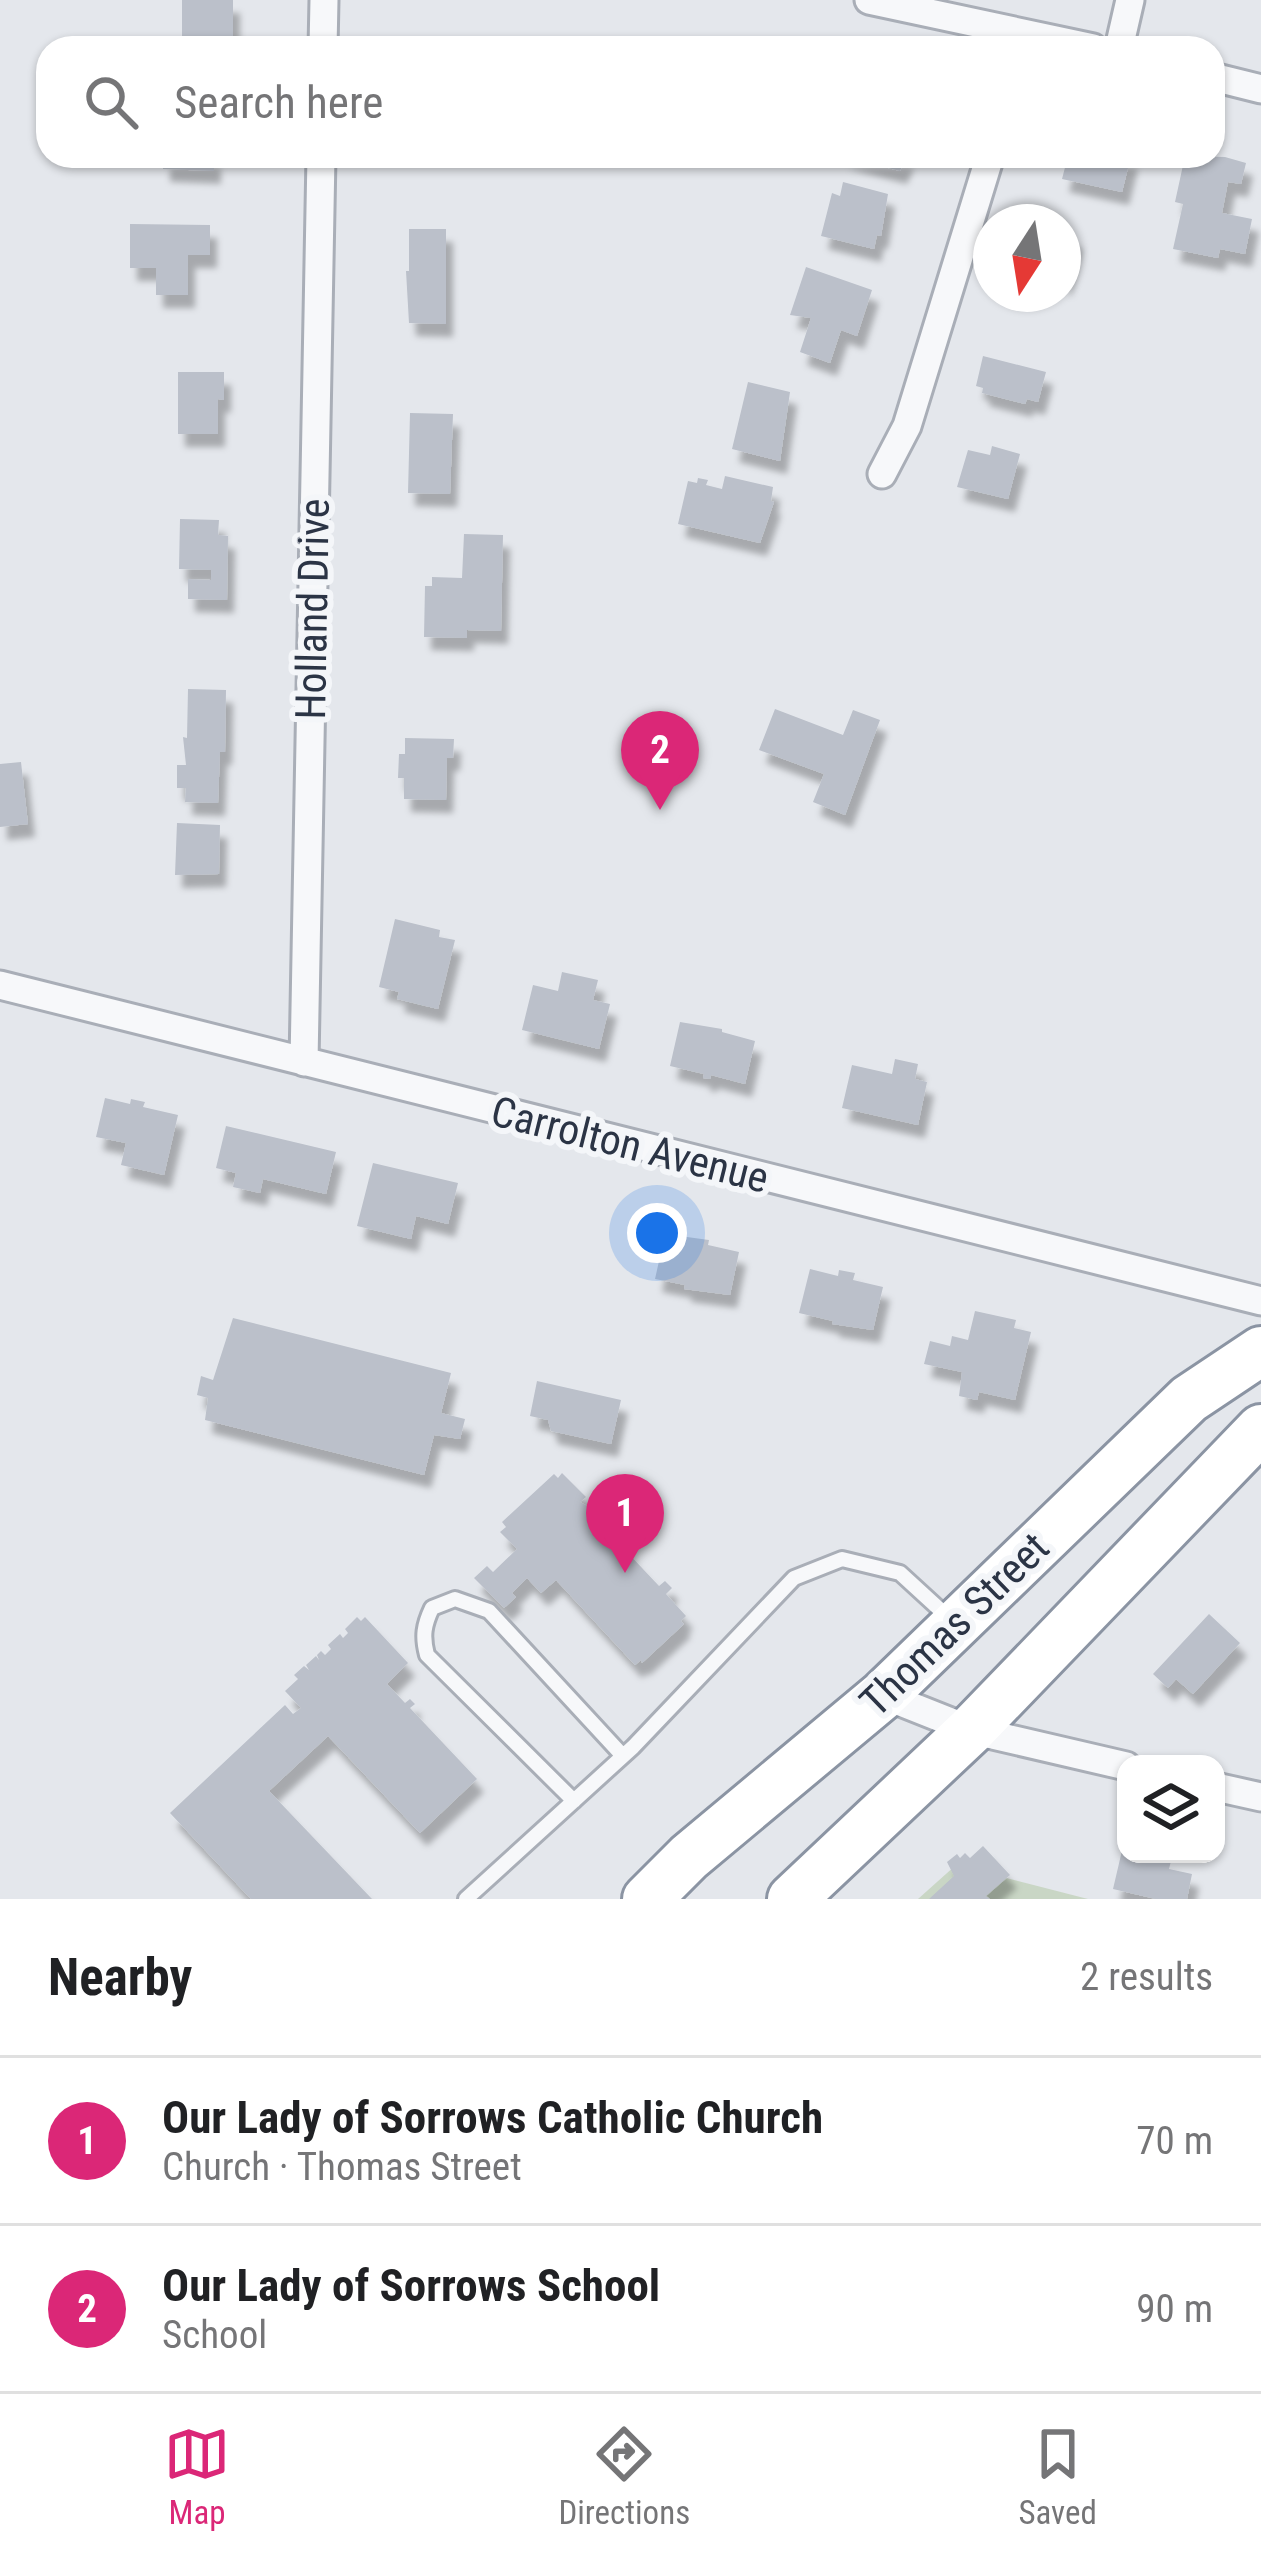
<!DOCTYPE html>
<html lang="en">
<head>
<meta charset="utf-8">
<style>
  :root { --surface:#fff; --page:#f6f6f6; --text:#202124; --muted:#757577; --line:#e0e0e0; --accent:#db2777 }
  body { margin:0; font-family:"Roboto Condensed",sans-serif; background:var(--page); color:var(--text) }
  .controls { position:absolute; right:36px; bottom:36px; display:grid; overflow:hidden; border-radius:24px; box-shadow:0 3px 9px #0004 }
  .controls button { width:108px; height:108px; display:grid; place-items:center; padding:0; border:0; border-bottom:3px solid var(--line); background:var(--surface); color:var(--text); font:60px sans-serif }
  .compass { position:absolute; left:973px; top:204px; width:108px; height:108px; border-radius:50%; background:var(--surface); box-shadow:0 3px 9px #0004; rotate:192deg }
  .you { position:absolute; left:657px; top:1233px; width:42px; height:42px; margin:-30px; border:9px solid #fff; border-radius:50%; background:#1a73e8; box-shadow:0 0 0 18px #1a73e833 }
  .badge { display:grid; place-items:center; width:78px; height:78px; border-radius:50%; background:var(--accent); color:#fff; font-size:39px; font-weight:700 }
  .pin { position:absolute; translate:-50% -99px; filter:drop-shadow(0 3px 6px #0008) }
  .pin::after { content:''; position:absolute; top:63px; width:42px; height:36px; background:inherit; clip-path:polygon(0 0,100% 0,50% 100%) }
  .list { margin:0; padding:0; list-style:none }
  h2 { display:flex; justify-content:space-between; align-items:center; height:156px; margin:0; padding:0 48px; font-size:51px }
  h2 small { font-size:39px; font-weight:400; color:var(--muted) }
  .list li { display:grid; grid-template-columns:78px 1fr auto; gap:36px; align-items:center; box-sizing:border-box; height:168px; padding:0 48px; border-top:3px solid var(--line) }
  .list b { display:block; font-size:45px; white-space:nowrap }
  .list p { margin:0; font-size:39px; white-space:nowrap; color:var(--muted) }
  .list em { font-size:39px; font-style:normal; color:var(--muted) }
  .icon { flex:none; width:66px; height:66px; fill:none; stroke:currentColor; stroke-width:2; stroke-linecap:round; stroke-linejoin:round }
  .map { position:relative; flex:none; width:1261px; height:1899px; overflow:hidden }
  .search { position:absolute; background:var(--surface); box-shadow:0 3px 9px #0004; left:36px; right:36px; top:36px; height:132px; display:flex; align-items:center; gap:30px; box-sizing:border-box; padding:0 42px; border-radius:36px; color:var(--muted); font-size:45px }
  .sheet { height:492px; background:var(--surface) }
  nav { display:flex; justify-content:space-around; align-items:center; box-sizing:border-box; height:168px; border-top:3px solid var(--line); background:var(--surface); font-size:33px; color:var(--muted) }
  nav a { display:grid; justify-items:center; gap:6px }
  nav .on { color:var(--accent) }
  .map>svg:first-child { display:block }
  .green { fill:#c9d6c5 }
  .building { fill:#bbc0ca; filter:url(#shadow) }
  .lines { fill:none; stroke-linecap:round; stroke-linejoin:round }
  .lane-casing { stroke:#a9aeb7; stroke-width:20 }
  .street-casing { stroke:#a9aeb7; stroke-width:33 }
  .highway-casing { stroke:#8b94a3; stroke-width:54 }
  .lane { stroke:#f7f8fa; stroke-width:14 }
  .street { stroke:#f7f8fa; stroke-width:27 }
  .highway { stroke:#fff; stroke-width:48 }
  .labels { text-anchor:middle; stroke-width:12; stroke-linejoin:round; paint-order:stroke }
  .street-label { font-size:42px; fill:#2b3445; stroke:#f4f6f9 }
</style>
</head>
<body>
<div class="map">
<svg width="1261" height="1899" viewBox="0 0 1261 1899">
  <defs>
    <filter id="shadow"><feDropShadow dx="7" dy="13" stdDeviation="3" flood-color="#0004"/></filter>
  </defs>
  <rect width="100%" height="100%" fill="#e4e7ec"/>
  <path class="green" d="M 956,1865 L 1088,1899 L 918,1899 Z"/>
  <path class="building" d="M 182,0 L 233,0 L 233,44 L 182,48 Z
    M 411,37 L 455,37 L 454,48 L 411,48 Z
    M 163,156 L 214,156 L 214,171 L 163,169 Z
    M 841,156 L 907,156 L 900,171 Z
    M 1068,156 L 1131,156 L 1122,192 L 1062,179 Z
    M 1185,156 L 1225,157 L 1246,163 L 1241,184 L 1228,182 L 1222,213 L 1252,219 L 1245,254 L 1220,249 L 1218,258 L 1173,249 L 1183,204 L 1175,202 Z
    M 843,182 L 888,194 L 881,236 L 877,235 L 874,249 L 821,236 L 832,193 L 840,196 Z
    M 130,224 L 210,225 L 210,255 L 188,255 L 188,295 L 156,295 L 156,268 L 130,268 Z
    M 409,229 L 446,229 L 446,324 L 409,323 L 406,271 L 409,271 Z
    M 1063,233 L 1076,236 L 1065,283 L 1063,283 Z
    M 806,267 L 872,290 L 857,336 L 841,330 L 830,363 L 800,352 L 811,318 L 790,315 Z
    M 983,356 L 1046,372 L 1038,402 L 1027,399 L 1025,404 L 982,393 L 983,388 L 976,386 Z
    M 178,372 L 224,372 L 224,400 L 218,399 L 218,434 L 178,434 Z
    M 748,382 L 790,392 L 780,461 L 732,449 Z
    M 410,413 L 453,414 L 450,494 L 408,493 Z
    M 992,446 L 1020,454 L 1008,499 L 957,487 L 968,450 L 990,455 Z
    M 725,476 L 773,487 L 771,501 L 774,502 L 760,543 L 678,524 L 688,481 L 697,483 L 698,478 L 708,480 L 706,485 L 722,489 Z
    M 180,519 L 219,520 L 218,535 L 228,536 L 227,600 L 188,599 L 188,579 L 211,580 L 211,570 L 179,569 Z
    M 464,534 L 503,535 L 501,631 L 467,630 L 467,638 L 424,637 L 425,586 L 432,586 L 432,577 L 462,578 Z
    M 188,689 L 226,690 L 225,752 L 220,752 L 218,803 L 185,802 L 186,788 L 177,788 L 177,765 L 186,765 L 183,737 L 187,738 Z
    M 775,709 L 843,735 L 853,710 L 880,720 L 845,815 L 813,802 L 824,774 L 759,750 Z
    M 405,738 L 454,739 L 453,758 L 447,758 L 446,800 L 404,799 L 404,778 L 398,778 L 399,754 L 405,754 Z
    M 21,762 L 28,824 L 0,827 L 0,764 Z
    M 177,823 L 220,825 L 219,874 L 175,875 Z
    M 395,919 L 440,930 L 439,937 L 455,940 L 438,1009 L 397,999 L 399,992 L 379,987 Z
    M 562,972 L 598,980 L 593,1000 L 610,1004 L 599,1049 L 522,1030 L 533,985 L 558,991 Z
    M 680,1022 L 722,1029 L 722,1032 L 755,1041 L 745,1084 L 711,1075 L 710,1079 L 703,1078 L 704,1074 L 670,1066 Z
    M 895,1059 L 918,1064 L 915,1079 L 927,1082 L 918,1125 L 842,1108 L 852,1065 L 892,1074 Z
    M 105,1098 L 130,1104 L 131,1099 L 145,1102 L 143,1107 L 178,1115 L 164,1175 L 121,1165 L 126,1143 L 96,1137 Z
    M 226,1126 L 336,1152 L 326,1194 L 263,1179 L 260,1193 L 233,1187 L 236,1173 L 216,1168 Z
    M 373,1163 L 458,1183 L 448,1224 L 416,1216 L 411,1239 L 357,1226 Z
    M 665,1234 L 709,1240 L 708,1245 L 739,1252 L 730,1295 L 684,1289 L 685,1285 L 655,1279 Z
    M 810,1269 L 838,1276 L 839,1270 L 855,1273 L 853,1280 L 883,1287 L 873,1330 L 832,1324 L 833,1321 L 799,1313 Z
    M 975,1311 L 1016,1320 L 1014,1328 L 1031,1332 L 1015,1400 L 979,1392 L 977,1400 L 959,1396 L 962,1372 L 924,1364 L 930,1341 L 950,1346 L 952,1336 L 968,1340 Z
    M 233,1318 L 451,1373 L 441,1413 L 465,1419 L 460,1439 L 434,1435 L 424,1475 L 205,1420 L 208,1398 L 197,1395 L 201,1376 L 213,1380 Z
    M 537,1381 L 621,1400 L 611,1444 L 551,1431 L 548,1420 L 530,1416 Z
    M 562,1473 L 586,1497 L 580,1502 L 596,1511 L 592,1515 L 659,1586 L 665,1581 L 672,1588 L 666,1594 L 686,1616 L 681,1621 L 684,1624 L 642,1663 L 641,1660 L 635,1665 L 556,1580 L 541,1593 L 527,1578 L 512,1593 L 516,1597 L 504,1608 L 474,1578 L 487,1566 L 493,1572 L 517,1549 L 500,1532 L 506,1527 L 502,1522 L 554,1474 L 558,1478 Z
    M 1209,1614 L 1240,1643 L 1193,1694 L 1176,1679 L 1168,1688 L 1153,1674 Z
    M 357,1617 L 361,1621 L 365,1617 L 408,1663 L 387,1684 L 405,1703 L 410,1699 L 415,1704 L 410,1708 L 477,1779 L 420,1833 L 328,1736 L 269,1791 L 372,1899 L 251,1899 L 170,1813 L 285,1705 L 293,1714 L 301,1708 L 285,1691 L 298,1679 L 294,1675 L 304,1666 L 309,1670 L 306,1665 L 316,1656 L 319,1660 L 317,1655 L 321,1651 L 325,1655 L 331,1649 L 328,1645 L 340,1634 L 343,1638 L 348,1633 L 345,1629 Z
    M 1124,1842 L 1126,1854 L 1154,1854 L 1152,1858 L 1171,1861 L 1169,1869 L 1192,1874 L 1187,1899 L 1156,1899 L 1113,1889 Z
    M 983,1846 L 1010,1875 L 986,1896 L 990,1899 L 929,1899 L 954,1876 L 947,1862 L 957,1854 L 960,1858 L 965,1853 L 970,1858 Z"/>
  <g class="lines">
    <g class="lane-casing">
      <path id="lane" d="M 574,1801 L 427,1655 C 422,1636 424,1625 432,1608 L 455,1599 L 489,1611 L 623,1756
        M 466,1899 L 633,1747 L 794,1578 L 842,1559 L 900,1573 L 948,1617"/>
    </g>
    <g class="street-casing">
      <path id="street" d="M 869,0 L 1093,48
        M 323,48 L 324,0
        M 1119,48 L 1130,0
        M 1213,77 L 1261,89
        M 882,474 L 907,426 L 990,156
        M 0,985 L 1261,1301
        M 304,1062 L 321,156
        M 883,1695 L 971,1730 L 1126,1766
        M 1216,1787 L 1261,1797"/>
    </g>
    <g class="highway-casing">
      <path id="highway" d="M 647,1899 L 689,1857 L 883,1695 L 1189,1399 L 1261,1351
        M 792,1899 L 971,1730 L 1261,1429"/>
    </g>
    <use href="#lane" class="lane"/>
    <use href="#street" class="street"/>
    <use href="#highway" class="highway"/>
  </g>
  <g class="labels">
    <g class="street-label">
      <text transform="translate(312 609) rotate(-89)" y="15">Holland Drive</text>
      <text transform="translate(630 1144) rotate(14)" y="15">Carrolton Avenue</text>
      <text transform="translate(954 1624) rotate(-44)" y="15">Thomas Street</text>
    </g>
  </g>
</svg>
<div class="controls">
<button><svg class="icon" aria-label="layers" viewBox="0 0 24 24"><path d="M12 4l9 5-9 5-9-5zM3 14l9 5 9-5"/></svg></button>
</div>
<svg class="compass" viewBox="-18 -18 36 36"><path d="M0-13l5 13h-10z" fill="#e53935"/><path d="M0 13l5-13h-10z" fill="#757577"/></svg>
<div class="you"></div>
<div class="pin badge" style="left:625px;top:1573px">1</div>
<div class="pin badge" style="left:660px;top:810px">2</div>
<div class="search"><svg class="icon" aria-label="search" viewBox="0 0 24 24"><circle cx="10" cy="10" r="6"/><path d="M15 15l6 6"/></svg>Search here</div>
</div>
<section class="sheet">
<h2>Nearby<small>2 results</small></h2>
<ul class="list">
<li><span class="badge">1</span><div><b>Our Lady of Sorrows Catholic Church</b><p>Church · Thomas Street</p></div><em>70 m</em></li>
<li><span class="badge">2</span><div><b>Our Lady of Sorrows School</b><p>School</p></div><em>90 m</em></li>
</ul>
</section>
<nav>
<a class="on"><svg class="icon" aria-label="map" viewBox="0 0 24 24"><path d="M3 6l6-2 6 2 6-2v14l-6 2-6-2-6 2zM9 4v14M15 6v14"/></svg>Map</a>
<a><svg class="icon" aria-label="directions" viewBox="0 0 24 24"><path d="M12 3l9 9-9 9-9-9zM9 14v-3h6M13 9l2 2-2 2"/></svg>Directions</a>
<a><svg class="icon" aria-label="saved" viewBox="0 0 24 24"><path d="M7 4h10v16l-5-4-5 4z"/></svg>Saved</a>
</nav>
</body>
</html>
